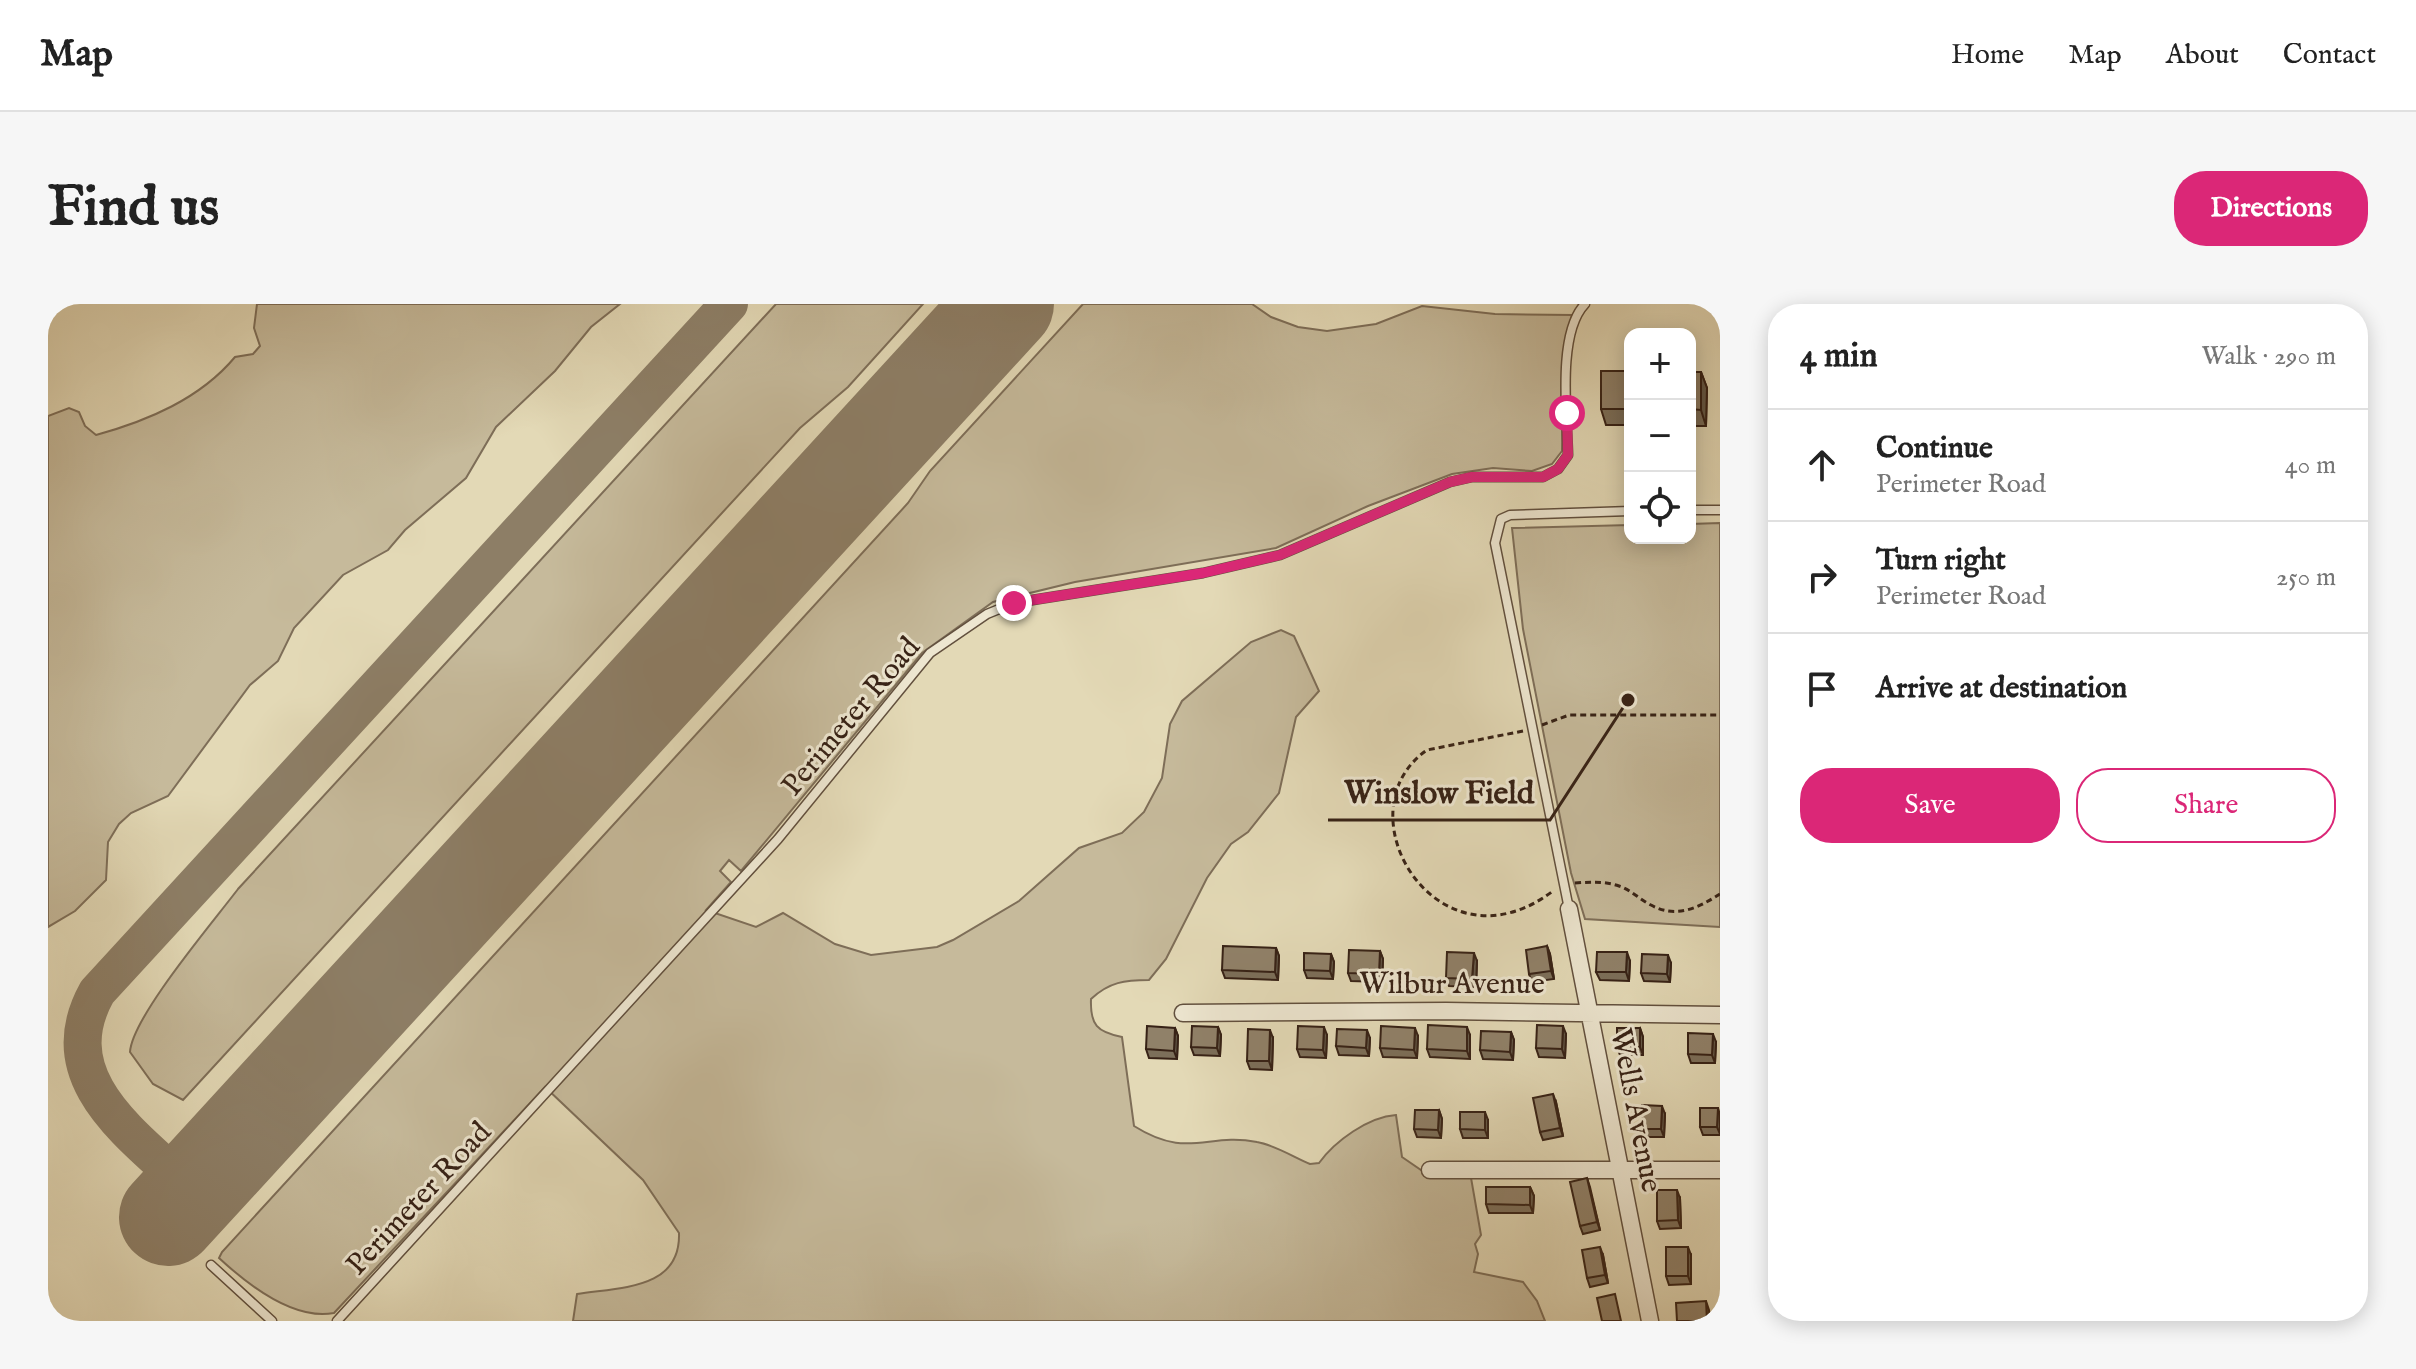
<!DOCTYPE html>
<html lang="en">
<head>
<meta charset="utf-8">
<style>
  :root { --surface:#fff; --page:#f6f6f6; --text:#222; --muted:#767676; --line:#e0e0e0; --accent:#db2777 }
  body { margin:0; font-family:"IM FELL English",serif; background:var(--page); color:var(--text) }
  .controls { position:absolute; right:24px; top:24px; display:grid; overflow:hidden; border-radius:16px; box-shadow:0 4px 20px #0003 }
  .controls button { width:72px; height:72px; display:grid; place-items:center; padding:0; border:0; border-bottom:2px solid var(--line); background:var(--surface); color:var(--text); font:40px sans-serif }
  .stop { position:absolute; width:24px; height:24px; margin:-18px; border:6px solid #db2777; border-radius:50%; background:#fff }
  .stop.end { background:#db2777; border-color:#fff; box-shadow:0 2px 8px #0008 }
  .list { margin:0; padding:0; list-style:none }
  h2 { display:flex; justify-content:space-between; align-items:center; height:104px; margin:0; padding:0 32px; font-size:34px }
  h2 small { font-size:26px; font-weight:400; color:var(--muted) }
  .list li { display:grid; grid-template-columns:52px 1fr auto; gap:24px; align-items:center; box-sizing:border-box; height:112px; padding:0 32px; border-top:2px solid var(--line) }
  .list b { display:block; font-size:30px; white-space:nowrap }
  .list p { margin:0; font-size:26px; white-space:nowrap; color:var(--muted) }
  .list em { font-size:26px; font-style:normal; color:var(--muted) }
  .actions { display:flex; gap:16px; padding:24px 32px }
  .actions a { flex:1; padding:18px 0; border:2px solid var(--accent); border-radius:32px; text-align:center; font-size:28px; color:var(--accent) }
  .actions .main { background:var(--accent); color:#fff }
  .icon { flex:none; width:44px; height:44px; fill:none; stroke:currentColor; stroke-width:2; stroke-linecap:round; stroke-linejoin:round }
  .map { position:relative; flex:none; width:1672px; height:1017px; overflow:hidden; border-radius:32px }
  header { display:flex; align-items:center; gap:48px; box-sizing:border-box; height:112px; padding:0 40px; background:var(--surface); border-bottom:2px solid var(--line) }
  header strong { font-size:38px }
  nav { display:flex; gap:44px; margin-inline-start:auto; font-size:28px }
  .intro { display:flex; align-items:center; justify-content:space-between; box-sizing:border-box; height:192px; padding:0 48px }
  h1 { margin:0; font-size:56px }
  .button { padding:20px 36px; border-radius:32px; background:var(--accent); color:#fff; font-size:28px; font-weight:700 }
  main { display:flex; gap:48px; padding:0 48px }
  aside { flex:1; background:var(--surface); border-radius:32px; box-shadow:0 4px 20px #0003 }
  .map>svg:first-child { display:block }
  .green { fill:#c6ba9b; stroke:#7e6e58; stroke-width:2 }
  .lines { fill:none; stroke-linecap:round; stroke-linejoin:round }
  .taxiway { stroke:#8d7e66; stroke-width:38 }
  .runway { stroke:#8d7e66; stroke-width:98 }
  .lane-casing { stroke:#62503e; stroke-width:11 }
  .street-casing { stroke:#62503e; stroke-width:19 }
  .path { stroke:#372216; stroke-width:3; stroke-dasharray:6 4; stroke-linecap:butt }
  .lane { stroke:#ede6d0; stroke-width:8 }
  .street { stroke:#ede6d0; stroke-width:16 }
  .wall { fill:#7c6f5a; stroke:#372216; stroke-width:2 }
  .shaded-wall { fill:#655a4a; stroke:#372216; stroke-width:2 }
  .building { fill:#908169; stroke:#372216; stroke-width:2 }
  .route { stroke:#db2777; stroke-width:10 }
  .labels { text-anchor:middle; stroke-width:6; stroke-linejoin:round; paint-order:stroke }
  .street-label { font-size:30px; fill:#372216; stroke:#ede6d0 }
  .leader { fill:none; stroke:#372216; stroke-width:3 }
  .callout-dot { fill:#372216; stroke:#ede6d0; stroke-width:3 }
  .callout-label { font-size:32px; text-anchor:middle; font-weight:bold; fill:#372216; stroke:#ede6d0; stroke-width:6; stroke-linejoin:round; paint-order:stroke }
</style>
</head>
<body>
<header>
<strong>Map</strong>
<nav><a>Home</a><a>Map</a><a>About</a><a>Contact</a></nav>
</header>
<div class="intro"><h1>Find us</h1><a class="button">Directions</a></div>
<main>
<div class="map">
<svg width="1672" height="1017" viewBox="0 0 1672 1017">
  <rect width="100%" height="100%" fill="#e3d9b6"/>
  <filter id="stains"><feTurbulence type="fractalNoise" baseFrequency=".0025" numOctaves="4"/><feColorMatrix values="0 0 0 0 .2 0 0 0 0 .09 0 0 0 0 .02 0 0 0 .5 -.17"/></filter>
  <radialGradient id="worn" r=".72"><stop offset=".6" stop-color="#630" stop-opacity="0"/><stop offset="1" stop-color="#630" stop-opacity=".3"/></radialGradient>
  <path class="green" d="M 209,0 L 572,0 L 543,23 L 507,67 L 448,123 L 418,174 L 357,226 L 340,246 L 295,271 L 246,324 L 230,357 L 202,381 L 120,492 L 83,509 L 71,520 L 60,538 L 58,576 L 27,607 L 0,623 L 0,112 L 21,104 L 31,108 L 37,122 L 48,131 C 99,117 152,95 187,53 L 205,50 L 212,42 L 206,24 Z
    M 728,0 L 875,0 L 800,83 L 752,124 L 135,796 L 105,780 L 82,748 C 84,713 166,617 190,585 Z
    M 1035,0 L 1204,0 L 1223,13 L 1250,23 L 1279,27 L 1328,20 L 1374,2 L 1447,10 L 1524,11 L 1515,48 L 1514,147 L 1504,160 L 1484,167 L 1445,164 L 1404,170 L 1320,202 L 1228,244 L 1027,278 L 945,298 L 874,349 L 693,567 L 681,556 L 672,567 L 683,578 L 658,606 L 708,623 L 735,609 L 787,640 L 823,651 L 889,643 L 905,636 L 971,597 L 1031,544 L 1074,529 L 1096,508 L 1114,474 L 1122,420 L 1134,397 L 1203,338 L 1233,326 L 1246,332 L 1271,387 L 1248,413 L 1231,489 L 1200,528 L 1183,540 L 1159,574 L 1118,655 L 1101,676 C 1077,676 1061,678 1043,695 C 1042,721 1049,728 1074,733 L 1086,822 C 1140,856 1159,828 1209,838 C 1227,841 1245,853 1262,860 L 1271,859 C 1287,837 1320,813 1348,811 L 1354,853 L 1373,866 L 1422,868 L 1433,931 L 1427,940 L 1430,950 L 1426,968 L 1475,978 L 1489,997 L 1497,1017 L 525,1017 L 529,990 C 572,983 633,986 631,929 L 595,876 L 497,783 L 286,1009 C 244,1017 198,979 171,954 L 174,948 L 860,199 L 882,167 Z
    M 1672,219 L 1672,623 L 1537,615 L 1523,569 L 1475,325 L 1464,224 L 1582,221 L 1582,234 L 1642,234 L 1642,220 Z"/>
  <g class="lines">
    <path class="taxiway" d="M 143,886 C 87,832 0,776 49,688 L 681,0"/>
    <path class="runway" d="M 120,913 L 957,0"/>
    <g class="lane-casing">
      <path id="lane" d="M 1642,206 L 1672,206
        M 1521,605 L 1447,239 L 1453,215 L 1462,211 L 1582,207
        M 163,961 L 224,1017
        M 289,1017 L 730,535 L 882,349 L 939,310 L 966,299 L 1155,269 L 1232,251 L 1402,178 L 1424,173 L 1495,173 L 1510,165 L 1520,151 C 1519,111 1509,29 1537,0"/>
    </g>
    <g class="street-casing">
      <path id="street" d="M 1521,605 L 1602,1017
        M 1135,709 L 1398,707 L 1672,711
        M 1382,866 L 1672,866"/>
    </g>
    <path class="path" d="M 1494,421 L 1521,411 L 1672,411
      M 1475,427 L 1379,446 C 1290,508 1390,674 1505,587
      M 1527,579 C 1542,578 1556,577 1571,582 C 1583,586 1591,595 1603,601 C 1628,615 1650,604 1672,590"/>
    <use href="#lane" class="lane"/>
    <use href="#street" class="street"/>
  </g>
  <path class="wall" d="M 1582,67 L 1582,121 L 1558,121 L 1553,105 Z
    M 1642,68 L 1653,68 L 1659,84 L 1658,122 L 1642,122 Z
    M 1499,642 L 1502,650 L 1506,675 L 1484,678 L 1481,670 Z
    M 1228,644 L 1231,652 L 1230,676 L 1177,674 L 1174,666 Z
    M 1332,647 L 1335,655 L 1334,678 L 1303,677 L 1300,669 Z
    M 1283,650 L 1286,658 L 1285,675 L 1259,674 L 1256,666 Z
    M 1429,657 L 1428,683 L 1401,682 L 1398,674 Z
    M 1582,657 L 1581,677 L 1552,676 L 1548,668 Z
    M 1623,659 L 1622,678 L 1596,677 L 1593,669 Z
    M 1170,723 L 1173,731 L 1172,752 L 1146,751 L 1143,743 Z
    M 1127,724 L 1130,732 L 1129,755 L 1101,754 L 1098,745 Z
    M 1592,724 L 1595,733 L 1595,751 L 1572,751 L 1569,743 Z
    M 1463,728 L 1466,736 L 1465,756 L 1435,755 L 1432,746 Z
    M 1518,730 L 1517,754 L 1491,753 L 1488,744 Z
    M 1279,731 L 1278,754 L 1252,753 L 1249,745 Z
    M 1422,731 L 1422,755 L 1382,753 L 1379,745 Z
    M 1370,732 L 1369,754 L 1335,753 L 1332,744 Z
    M 1225,734 L 1224,766 L 1202,765 L 1199,757 Z
    M 1322,734 L 1321,752 L 1291,751 L 1288,742 Z
    M 1668,738 L 1667,759 L 1643,759 L 1640,750 Z
    M 1508,798 L 1515,832 L 1495,836 L 1492,828 Z
    M 1391,806 L 1394,815 L 1393,834 L 1369,833 L 1366,825 Z
    M 1617,810 L 1616,833 L 1597,833 L 1594,825 Z
    M 1672,811 L 1672,831 L 1655,831 L 1652,823 Z
    M 1440,816 L 1440,834 L 1415,834 L 1412,825 Z
    M 1539,874 L 1552,926 L 1535,930 L 1532,922 Z
    M 1482,883 L 1486,892 L 1485,909 L 1441,909 L 1438,900 Z
    M 1632,894 L 1633,924 L 1612,925 L 1609,917 Z
    M 1555,951 L 1560,979 L 1542,983 L 1539,974 Z
    M 1643,951 L 1643,980 L 1621,981 L 1618,972 Z"/>
  <path class="shaded-wall" d="M 1653,68 L 1659,84 L 1658,122 L 1653,106 Z
    M 1499,642 L 1502,650 L 1506,675 L 1503,667 Z
    M 1228,644 L 1231,652 L 1230,676 L 1227,668 Z
    M 1332,647 L 1335,655 L 1334,678 L 1331,670 Z
    M 1579,648 L 1582,657 L 1581,677 L 1578,668 Z
    M 1426,649 L 1429,657 L 1428,683 L 1424,675 Z
    M 1283,650 L 1286,658 L 1285,675 L 1282,667 Z
    M 1620,651 L 1623,659 L 1622,678 L 1619,670 Z
    M 1515,722 L 1518,730 L 1517,754 L 1514,745 Z
    M 1170,723 L 1173,731 L 1172,752 L 1169,744 Z
    M 1276,723 L 1279,731 L 1278,754 L 1275,746 Z
    M 1419,723 L 1422,731 L 1422,755 L 1419,747 Z
    M 1127,724 L 1130,732 L 1129,755 L 1126,747 Z
    M 1367,724 L 1370,732 L 1369,754 L 1366,746 Z
    M 1592,724 L 1595,733 L 1595,751 L 1592,743 Z
    M 1222,726 L 1225,734 L 1224,766 L 1221,757 Z
    M 1319,726 L 1322,734 L 1321,752 L 1318,744 Z
    M 1463,728 L 1466,736 L 1465,756 L 1462,748 Z
    M 1665,730 L 1668,738 L 1667,759 L 1664,751 Z
    M 1505,790 L 1508,798 L 1515,832 L 1512,824 Z
    M 1614,802 L 1617,810 L 1616,833 L 1613,825 Z
    M 1670,804 L 1672,811 L 1672,830 L 1669,823 Z
    M 1391,806 L 1394,815 L 1393,834 L 1390,826 Z
    M 1437,808 L 1440,816 L 1440,834 L 1437,826 Z
    M 1539,874 L 1542,883 L 1552,926 L 1549,918 Z
    M 1482,883 L 1486,892 L 1485,909 L 1482,901 Z
    M 1629,886 L 1632,894 L 1633,924 L 1630,916 Z
    M 1552,943 L 1555,951 L 1560,979 L 1557,971 Z
    M 1640,943 L 1643,951 L 1643,980 L 1640,972 Z
    M 1658,997 L 1661,1006 L 1662,1017 L 1659,1017 Z"/>
  <path class="building" d="M 1553,67 L 1582,67 L 1582,105 L 1553,105 Z
    M 1642,68 L 1653,68 L 1653,106 L 1642,105 Z
    M 1175,642 L 1228,644 L 1227,668 L 1174,666 Z
    M 1499,642 L 1503,667 L 1481,670 L 1478,646 Z
    M 1301,646 L 1332,647 L 1331,670 L 1300,669 Z
    M 1399,648 L 1426,649 L 1424,675 L 1398,674 Z
    M 1549,648 L 1579,648 L 1578,668 L 1548,668 Z
    M 1256,649 L 1283,650 L 1282,667 L 1256,666 Z
    M 1594,650 L 1620,651 L 1619,670 L 1593,669 Z
    M 1380,721 L 1419,723 L 1419,747 L 1379,745 Z
    M 1489,721 L 1515,722 L 1514,745 L 1488,744 Z
    M 1099,722 L 1127,724 L 1126,747 L 1098,745 Z
    M 1144,722 L 1170,723 L 1169,744 L 1143,743 Z
    M 1250,722 L 1276,723 L 1275,746 L 1249,745 Z
    M 1333,722 L 1367,724 L 1366,746 L 1332,744 Z
    M 1569,724 L 1592,724 L 1592,743 L 1569,743 Z
    M 1200,725 L 1222,726 L 1221,757 L 1199,757 Z
    M 1289,725 L 1319,726 L 1318,744 L 1288,742 Z
    M 1433,727 L 1463,728 L 1462,748 L 1432,746 Z
    M 1640,729 L 1665,730 L 1664,751 L 1640,750 Z
    M 1505,790 L 1512,824 L 1492,828 L 1485,794 Z
    M 1594,801 L 1614,802 L 1613,825 L 1594,825 Z
    M 1652,804 L 1670,804 L 1669,823 L 1652,823 Z
    M 1367,806 L 1391,806 L 1390,826 L 1366,825 Z
    M 1412,808 L 1437,808 L 1437,826 L 1412,825 Z
    M 1539,874 L 1549,918 L 1532,922 L 1522,878 Z
    M 1438,883 L 1482,883 L 1482,901 L 1438,900 Z
    M 1609,886 L 1629,886 L 1630,916 L 1609,917 Z
    M 1552,943 L 1557,971 L 1539,974 L 1534,946 Z
    M 1618,943 L 1640,943 L 1640,972 L 1618,972 Z
    M 1567,990 L 1573,1017 L 1554,1017 L 1549,994 Z
    M 1658,997 L 1659,1017 L 1629,1017 L 1628,999 Z"/>
  <g class="lines">
    <path class="route" d="M 966,299 L 1155,269 L 1232,251 L 1402,178 L 1424,173 L 1495,173 L 1510,165 L 1520,151 L 1519,109"/>
  </g>
  <g class="labels">
    <g class="street-label">
      <text transform="translate(802 412) rotate(-50)" y="10">Perimeter Road</text>
      <text x="1404" y="689">Wilbur Avenue</text>
      <text transform="translate(1589 806) rotate(79)" y="10">Wells Avenue</text>
      <text transform="translate(370 894) rotate(-47)" y="10">Perimeter Road</text>
    </g>
  </g>
  <path class="leader" d="M1580 396L1502 516H1280"/>
  <circle class="callout-dot" cx="1580" cy="396" r="8"/>
  <g class="callout-label">
    <text x="1391" y="499">Winslow Field</text>
  </g>
  <rect width="100%" height="100%" filter="url(#stains)"/>
  <rect width="100%" height="100%" fill="url(#worn)"/>
</svg>
<div class="controls">
<button>+</button>
<button>−</button>
<button><svg class="icon" aria-label="locate" viewBox="0 0 24 24"><circle cx="12" cy="12" r="6"/><path d="M12 2v4M12 18v4M2 12h4M18 12h4"/></svg></button>
</div>
<div class="stop" style="left:1519px;top:109px"></div>
<div class="stop end" style="left:966px;top:299px"></div>
</div>
<aside>
<h2>4 min<small>Walk · 290 m</small></h2>
<ul class="list">
<li><svg class="icon" aria-label="ahead" viewBox="0 0 24 24"><path d="M12 20V5M6 11l6-6 6 6"/></svg><div><b>Continue</b><p>Perimeter Road</p></div><em>40 m</em></li>
<li><svg class="icon" aria-label="right" viewBox="0 0 24 24"><path d="M7 20v-9h11M14 6l5 5-5 5"/></svg><div><b>Turn right</b><p>Perimeter Road</p></div><em>250 m</em></li>
<li><svg class="icon" aria-label="arrive" viewBox="0 0 24 24"><path d="M6 21V4h12l-3 4 3 4H6"/></svg><div><b>Arrive at destination</b></div></li>
</ul>
<div class="actions"><a class="main">Save</a><a>Share</a></div>
</aside>
</main>
</body>
</html>
